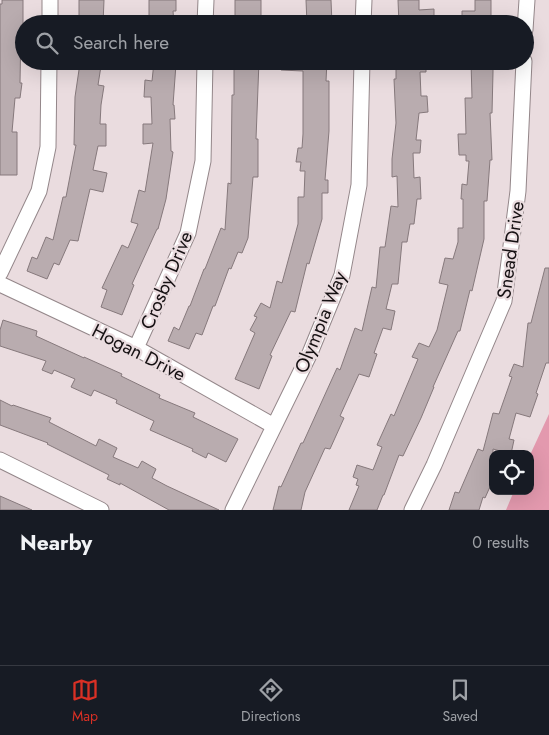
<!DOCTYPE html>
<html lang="en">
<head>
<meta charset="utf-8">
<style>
  :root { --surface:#171b24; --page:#242831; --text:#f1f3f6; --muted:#9ea1a6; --line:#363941; --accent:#d93025 }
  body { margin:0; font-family:Jost,sans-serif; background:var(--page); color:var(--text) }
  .controls { position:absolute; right:15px; bottom:15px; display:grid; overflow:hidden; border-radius:10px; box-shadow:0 5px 20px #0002 }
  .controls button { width:45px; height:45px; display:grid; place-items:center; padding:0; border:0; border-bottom:1px solid var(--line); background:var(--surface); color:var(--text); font:25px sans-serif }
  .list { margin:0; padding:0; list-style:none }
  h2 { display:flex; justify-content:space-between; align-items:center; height:65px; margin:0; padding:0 20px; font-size:21px }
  h2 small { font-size:16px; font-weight:400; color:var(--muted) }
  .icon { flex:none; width:28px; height:28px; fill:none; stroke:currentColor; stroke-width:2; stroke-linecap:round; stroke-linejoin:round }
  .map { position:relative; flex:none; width:549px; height:510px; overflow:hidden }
  .search { position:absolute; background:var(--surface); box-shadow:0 5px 20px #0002; left:15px; right:15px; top:15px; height:55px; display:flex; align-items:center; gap:12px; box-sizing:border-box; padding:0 18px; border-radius:28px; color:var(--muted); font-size:19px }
  .sheet { height:155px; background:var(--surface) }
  nav { display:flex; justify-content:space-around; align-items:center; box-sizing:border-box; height:70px; border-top:1px solid var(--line); background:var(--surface); font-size:14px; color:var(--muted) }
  nav a { display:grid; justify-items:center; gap:2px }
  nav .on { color:var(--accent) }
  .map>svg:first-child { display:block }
  .green { fill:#e399ae }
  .building { fill:#b9acaf; stroke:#86797c }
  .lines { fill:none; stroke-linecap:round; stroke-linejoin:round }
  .street-casing { stroke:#94878a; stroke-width:17 }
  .street { stroke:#fff; stroke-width:15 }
  .labels { text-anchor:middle; stroke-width:4.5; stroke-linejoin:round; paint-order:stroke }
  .street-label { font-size:19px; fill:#161113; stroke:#eadcdf }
</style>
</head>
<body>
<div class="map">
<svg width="549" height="510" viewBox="0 0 549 510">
  <rect width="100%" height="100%" fill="#eadcdf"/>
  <path class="green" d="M 549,414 L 549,510 L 506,510 L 514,491 L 530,491 L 530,455 Z"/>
  <path class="building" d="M 2,0 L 23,0 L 23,25 L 21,25 L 20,83 L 22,83 L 20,98 L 15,98 L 12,132 L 17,132 L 17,175 L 0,175 L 0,4 L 2,4 Z
    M 79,0 L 104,0 L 103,24 L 79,24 Z
    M 149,0 L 176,0 L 176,11 L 173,11 L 174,24 L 149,24 Z
    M 235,0 L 261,0 L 261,24 L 235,24 Z
    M 306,0 L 331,0 L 332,24 L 307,24 Z
    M 398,0 L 419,0 L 419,10 L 434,9 L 434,24 L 399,24 Z
    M 475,0 L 491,0 L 491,24 L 462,24 L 462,11 L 475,11 Z
    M 234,61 L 259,61 L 256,139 L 258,139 L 258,177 L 253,177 L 248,238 L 242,253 L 238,252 L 231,269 L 229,268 L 215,306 L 213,306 L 202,335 L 196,333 L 189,349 L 168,341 L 174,327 L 179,330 L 189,306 L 190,306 L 204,269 L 205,269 L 221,228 L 225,230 L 228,183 L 231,184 L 232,95 L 234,95 Z
    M 281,61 L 327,61 L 326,81 L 329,81 L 329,131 L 325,180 L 328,180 L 328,193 L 322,193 L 322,219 L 309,264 L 307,263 L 295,312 L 291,311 L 270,355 L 272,356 L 259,389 L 235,379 L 255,333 L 250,330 L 257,317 L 254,316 L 261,303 L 270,308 L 277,281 L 282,283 L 298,224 L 298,197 L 304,197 L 305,171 L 300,171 L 301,162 L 296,162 L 298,148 L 302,148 L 303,134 L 303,71 L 281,70 Z
    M 396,61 L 426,61 L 426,72 L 420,72 L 421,96 L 427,96 L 428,112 L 419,113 L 416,140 L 421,140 L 420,153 L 413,153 L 414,178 L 420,177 L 421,199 L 417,199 L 414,224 L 410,224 L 407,242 L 402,242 L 398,284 L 392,284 L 386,309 L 395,311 L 391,330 L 383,328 L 374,353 L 377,354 L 369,377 L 359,374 L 340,416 L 344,418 L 330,449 L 325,448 L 305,492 L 301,510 L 273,510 L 279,486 L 281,487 L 301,443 L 303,443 L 337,368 L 340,370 L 355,328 L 362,331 L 372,287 L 376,288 L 380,247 L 385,247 L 391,206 L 398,207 L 397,176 L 392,177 L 392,159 L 396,123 L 394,79 L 396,79 Z
    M 471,61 L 493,61 L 493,72 L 492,113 L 490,113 L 492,160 L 490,160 L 487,201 L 484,201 L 484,239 L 472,291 L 470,290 L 460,331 L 458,331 L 433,387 L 434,387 L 421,418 L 403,456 L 399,455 L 384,495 L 383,495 L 377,510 L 349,510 L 359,486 L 356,485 L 358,479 L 353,477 L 357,465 L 373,470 L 382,447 L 377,445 L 391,414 L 394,416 L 418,359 L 412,357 L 419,343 L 429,347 L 437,330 L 448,285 L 439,283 L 445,258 L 453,259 L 458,242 L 458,228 L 463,228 L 463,199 L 461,199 L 462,184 L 467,185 L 469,161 L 466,161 L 466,155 L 459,155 L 458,134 L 466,134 L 465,98 L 472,98 Z
    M 154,62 L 176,64 L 173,105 L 174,105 L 175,119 L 170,119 L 171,151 L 173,152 L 166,199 L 158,229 L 157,229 L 132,284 L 134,285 L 122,315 L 101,307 L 107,290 L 102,288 L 122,245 L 128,248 L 138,224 L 131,222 L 139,190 L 145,192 L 153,143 L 143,144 L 143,124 L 152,124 L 151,97 L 144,97 L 145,80 L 152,81 Z
    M 80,63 L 101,66 L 98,85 L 104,86 L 101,105 L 100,124 L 106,124 L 106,146 L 98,146 L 93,170 L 107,173 L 103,192 L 90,189 L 78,241 L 70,240 L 59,265 L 54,263 L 47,279 L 27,271 L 32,257 L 37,259 L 46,237 L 53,240 L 63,197 L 66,197 L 76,145 L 74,145 L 75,97 Z
    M 545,268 L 549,268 L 549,363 L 546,363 L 536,393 L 538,394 L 530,417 L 516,413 L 509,439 L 514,440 L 511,454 L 493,449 L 493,480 L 485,498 L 483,497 L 479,510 L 449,510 L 455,492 L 459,493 L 478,449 L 483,451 L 493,413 L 499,414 L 512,377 L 509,376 L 514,364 L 523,367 L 528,323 L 531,323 Z
    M 3,320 L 37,331 L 36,336 L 84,358 L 84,357 L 122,374 L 121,376 L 160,395 L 159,398 L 195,413 L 193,417 L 238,439 L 226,462 L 208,453 L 206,458 L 192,451 L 193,449 L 150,430 L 154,421 L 116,403 L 117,400 L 94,390 L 91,396 L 71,387 L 75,379 L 54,370 L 52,374 L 42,370 L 46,361 L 0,346 L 0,330 Z
    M 0,400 L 12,406 L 13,405 L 51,418 L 49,422 L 96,446 L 99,439 L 117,448 L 113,457 L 138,468 L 142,461 L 156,469 L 152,478 L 167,486 L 219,510 L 169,510 L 120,483 L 120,485 L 107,479 L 109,475 L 47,444 L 48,443 L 0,425 Z
    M 0,496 L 32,510 L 0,510 Z"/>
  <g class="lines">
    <g class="street-casing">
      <path id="street" d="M 50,24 L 50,0
        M 205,24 L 206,0
        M 363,24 L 364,0
        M 525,30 L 527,0
        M 0,273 L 39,191 L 48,147 L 49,61
        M 0,284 L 136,348 L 274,426
        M 136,348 L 188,233 L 203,161 L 205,61
        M 0,460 L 101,510
        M 233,510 L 310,353 L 342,275 L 359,185 L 362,61
        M 412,510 L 434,465 L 504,301 L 518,191 L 524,61"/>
    </g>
    <use href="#street" class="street"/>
  </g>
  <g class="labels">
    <g class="street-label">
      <text transform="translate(510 250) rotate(-82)" y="7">Snead Drive</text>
      <text transform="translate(166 280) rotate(-67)" y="7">Crosby Drive</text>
      <text transform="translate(320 322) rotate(-68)" y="7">Olympia Way</text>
      <text transform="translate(139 352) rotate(27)" y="7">Hogan Drive</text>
    </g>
  </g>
</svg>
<div class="controls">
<button><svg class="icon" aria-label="locate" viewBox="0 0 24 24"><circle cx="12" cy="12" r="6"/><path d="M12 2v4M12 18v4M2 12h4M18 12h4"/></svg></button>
</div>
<div class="search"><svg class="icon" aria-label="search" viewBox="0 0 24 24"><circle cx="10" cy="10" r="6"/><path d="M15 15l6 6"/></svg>Search here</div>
</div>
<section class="sheet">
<h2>Nearby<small>0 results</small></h2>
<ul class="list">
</ul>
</section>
<nav>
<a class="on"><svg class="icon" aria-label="map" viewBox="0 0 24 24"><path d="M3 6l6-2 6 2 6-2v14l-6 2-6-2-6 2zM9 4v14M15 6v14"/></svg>Map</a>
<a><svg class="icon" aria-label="directions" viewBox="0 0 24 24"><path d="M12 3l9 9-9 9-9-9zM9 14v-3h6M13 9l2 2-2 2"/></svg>Directions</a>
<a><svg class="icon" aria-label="saved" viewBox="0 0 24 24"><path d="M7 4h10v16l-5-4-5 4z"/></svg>Saved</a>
</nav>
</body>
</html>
